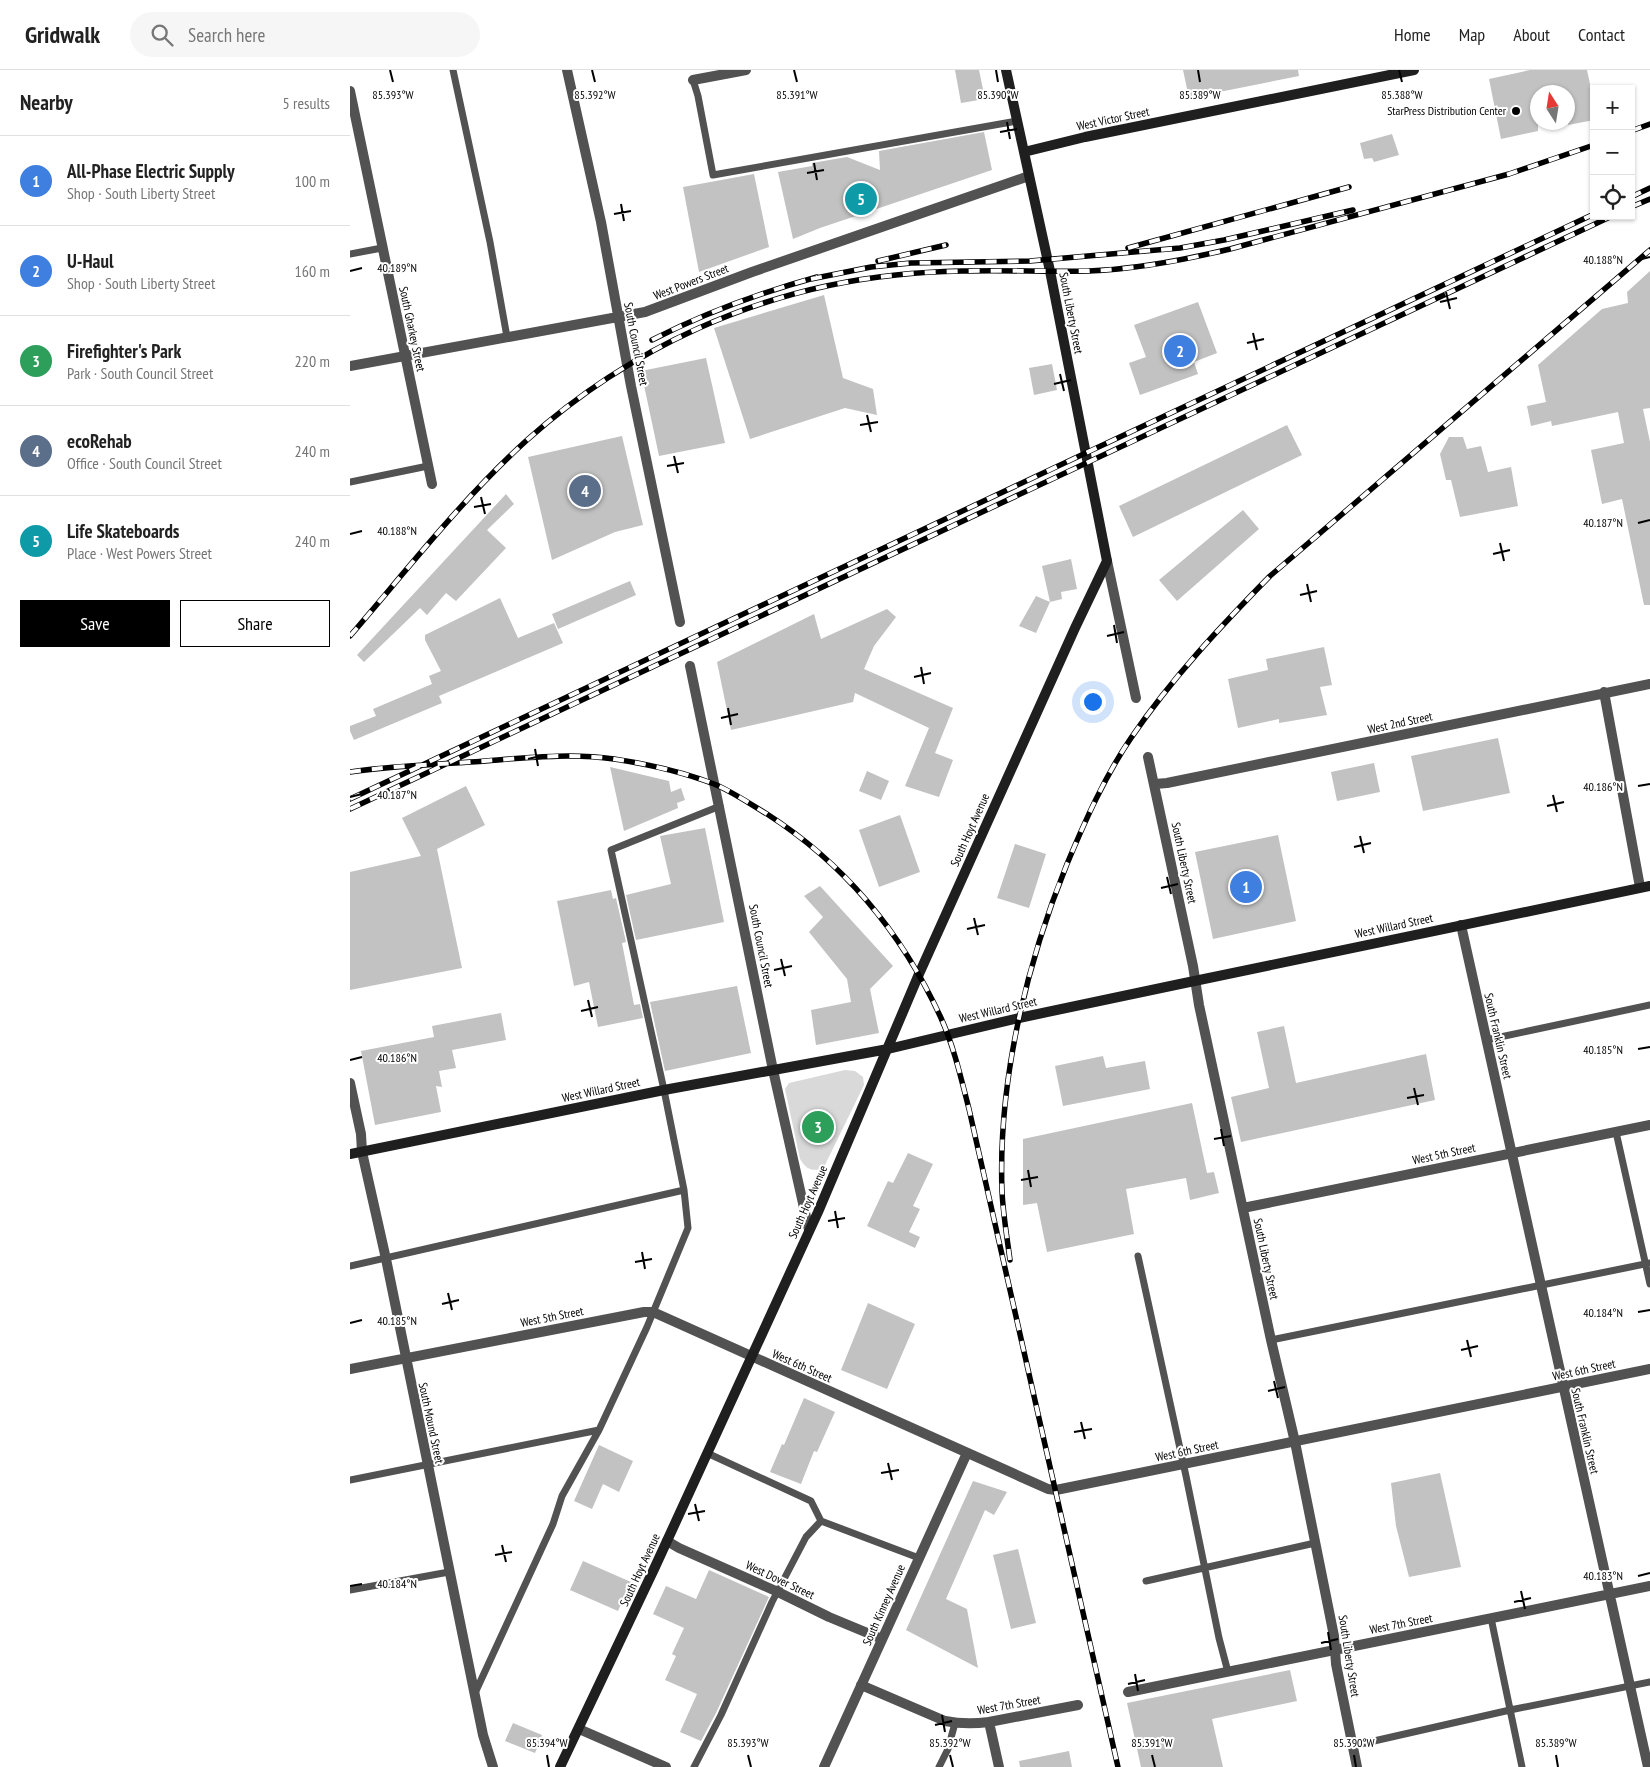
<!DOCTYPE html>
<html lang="en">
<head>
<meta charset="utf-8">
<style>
  :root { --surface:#fff; --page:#f6f6f6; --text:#222; --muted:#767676; --line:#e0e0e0; --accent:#000 }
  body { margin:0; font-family:"PT Sans Narrow",sans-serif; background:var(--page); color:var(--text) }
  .controls { position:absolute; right:15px; top:15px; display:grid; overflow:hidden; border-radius:0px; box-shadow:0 1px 4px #0004 }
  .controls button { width:45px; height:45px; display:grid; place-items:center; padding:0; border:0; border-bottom:1px solid var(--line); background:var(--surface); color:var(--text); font:25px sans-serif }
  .compass { position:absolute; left:1180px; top:15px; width:45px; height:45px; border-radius:50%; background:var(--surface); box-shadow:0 1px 4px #0004; rotate:348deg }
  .you { position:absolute; left:742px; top:631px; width:18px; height:18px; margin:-12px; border:4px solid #fff; border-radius:50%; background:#1a73e8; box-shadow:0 0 0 8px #1a73e833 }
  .badge { display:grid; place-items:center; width:32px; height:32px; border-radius:50%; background:var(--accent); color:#fff; font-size:16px; font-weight:700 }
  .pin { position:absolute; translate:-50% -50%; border:2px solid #fff; box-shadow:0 1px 5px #0006 }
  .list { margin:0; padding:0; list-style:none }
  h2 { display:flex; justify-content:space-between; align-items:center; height:65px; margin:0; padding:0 20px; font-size:21px }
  h2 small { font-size:16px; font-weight:400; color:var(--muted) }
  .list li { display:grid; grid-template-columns:32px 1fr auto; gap:15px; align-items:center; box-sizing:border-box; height:90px; padding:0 20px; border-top:1px solid var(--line) }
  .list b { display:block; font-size:19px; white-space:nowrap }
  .list p { margin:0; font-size:16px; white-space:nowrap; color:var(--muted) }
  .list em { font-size:16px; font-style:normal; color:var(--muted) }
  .actions { display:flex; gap:10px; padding:15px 20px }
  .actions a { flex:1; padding:11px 0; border:1px solid var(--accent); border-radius:0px; text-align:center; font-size:18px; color:var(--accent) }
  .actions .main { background:var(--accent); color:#fff }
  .icon { flex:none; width:28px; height:28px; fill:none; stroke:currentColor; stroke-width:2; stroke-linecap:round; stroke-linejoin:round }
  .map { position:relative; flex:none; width:1300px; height:1697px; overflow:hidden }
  header { display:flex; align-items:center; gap:30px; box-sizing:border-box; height:70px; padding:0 25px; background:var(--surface); border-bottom:1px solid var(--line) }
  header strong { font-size:24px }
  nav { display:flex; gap:28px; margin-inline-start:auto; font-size:18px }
  .search { width:350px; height:45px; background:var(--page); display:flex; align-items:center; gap:12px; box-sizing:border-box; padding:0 18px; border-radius:28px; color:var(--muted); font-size:19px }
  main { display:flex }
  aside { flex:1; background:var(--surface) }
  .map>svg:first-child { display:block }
  .green { fill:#d9d9d9 }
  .building { fill:#c2c2c2 }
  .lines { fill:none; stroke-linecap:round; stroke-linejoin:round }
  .lane { stroke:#525252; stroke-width:7 }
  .street { stroke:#525252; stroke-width:10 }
  .secondary { stroke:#1f1f1f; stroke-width:10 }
  .rail-casing { stroke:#000; stroke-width:5.5 }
  .rail { stroke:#fff; stroke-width:4; stroke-dasharray:11; stroke-linecap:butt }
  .ticks { fill:none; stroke:#000; stroke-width:2 }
  .poi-dot { fill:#000; stroke:#fff; stroke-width:2 }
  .labels { text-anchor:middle; stroke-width:4; stroke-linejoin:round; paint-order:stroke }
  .poi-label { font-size:12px; fill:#000; stroke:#fff; text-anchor:end }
  .street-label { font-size:12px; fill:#000; stroke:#fff }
  .ticks-label { font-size:12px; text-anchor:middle; fill:#000; stroke:#fff; stroke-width:4; stroke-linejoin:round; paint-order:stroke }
</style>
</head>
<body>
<header>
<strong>Gridwalk</strong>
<div class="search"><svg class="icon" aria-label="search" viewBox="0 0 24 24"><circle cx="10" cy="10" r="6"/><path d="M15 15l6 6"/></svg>Search here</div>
<nav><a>Home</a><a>Map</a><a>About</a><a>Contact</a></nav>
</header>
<main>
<aside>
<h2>Nearby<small>5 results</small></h2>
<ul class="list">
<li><span class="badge" style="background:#3f7fe0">1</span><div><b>All-Phase Electric Supply</b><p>Shop · South Liberty Street</p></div><em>100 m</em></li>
<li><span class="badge" style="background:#3f7fe0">2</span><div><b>U-Haul</b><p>Shop · South Liberty Street</p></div><em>160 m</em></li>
<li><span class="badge" style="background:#2e9e5b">3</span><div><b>Firefighter's Park</b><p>Park · South Council Street</p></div><em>220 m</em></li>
<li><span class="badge" style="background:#5c6f8a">4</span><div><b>ecoRehab</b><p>Office · South Council Street</p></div><em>240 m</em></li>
<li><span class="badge" style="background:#0f9aa8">5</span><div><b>Life Skateboards</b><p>Place · West Powers Street</p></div><em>240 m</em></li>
</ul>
<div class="actions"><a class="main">Save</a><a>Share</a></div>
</aside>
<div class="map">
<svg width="1300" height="1697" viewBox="0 0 1300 1697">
  <rect width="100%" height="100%" fill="#fff"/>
  <path class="green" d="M 495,1000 L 505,1001 L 513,1007 L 514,1015 L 473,1099 C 461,1101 457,1100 450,1089 L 435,1019 L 439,1013 Z"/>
  <path class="building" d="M 605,0 L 629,0 L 635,29 L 611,33 Z
    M 833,0 L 948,0 L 949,6 L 839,28 Z
    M 1180,0 L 1237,0 L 1244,32 L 1244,50 L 1218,55 L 1218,22 L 1188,22 L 1188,61 L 1151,69 L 1139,9 Z
    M 634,62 L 642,100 L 470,158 L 443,169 L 428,102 L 462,96 L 462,93 L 497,87 L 530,100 L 529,81 Z
    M 1042,64 L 1049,85 L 1024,92 L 1022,88 L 1014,89 L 1010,73 Z
    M 404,104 L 419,177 L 349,202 L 333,117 Z
    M 1300,201 L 1300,338 L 1293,339 L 1300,372 L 1300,535 L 1294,535 L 1272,429 L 1252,434 L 1241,380 L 1274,373 L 1268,342 L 1202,356 L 1201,351 L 1181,356 L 1177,336 L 1196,332 L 1188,295 L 1252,239 L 1278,233 L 1277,222 Z
    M 474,225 L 493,308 L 523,319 L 527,345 L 495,338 L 400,369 L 364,258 Z
    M 848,232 L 867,283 L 844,292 L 848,304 L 790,325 L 779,293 L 796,287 L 784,255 Z
    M 356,288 L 375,373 L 309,386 L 291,301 Z
    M 702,294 L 707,320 L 684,325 L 679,298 Z
    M 937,355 L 952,385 L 783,467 L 769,436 Z
    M 272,366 L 293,455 L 265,462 L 202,490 L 178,387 Z
    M 1099,367 L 1113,367 L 1117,379 L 1131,376 L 1138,402 L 1161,397 L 1168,436 L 1110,447 L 1101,410 L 1096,410 L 1090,384 Z
    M 156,424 L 164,434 L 137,460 L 156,478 L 106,531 L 96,523 L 77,545 L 70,538 L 14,592 L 7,585 Z
    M 893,440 L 909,459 L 827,531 L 809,510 Z
    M 721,489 L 727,519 L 711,522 L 712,529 L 700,532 L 692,496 Z
    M 280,511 L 286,525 L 208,559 L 202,544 Z
    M 686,526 L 700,532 L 686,563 L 669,556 Z
    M 150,528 L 168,568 L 204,553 L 213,573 L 89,626 L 92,633 L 4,670 L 0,661 L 0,656 L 26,646 L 23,639 L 82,614 L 79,606 L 91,601 L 75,570 L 75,565 Z
    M 537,539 L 546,547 L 524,576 L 514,599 L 603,638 L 585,683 L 603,690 L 589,727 L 555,716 L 579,658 L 505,623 L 503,632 L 381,660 L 367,592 L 464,544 L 471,569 Z
    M 974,577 L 982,615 L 970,617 L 977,645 L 929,653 L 929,649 L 888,658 L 878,609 L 918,600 L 916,589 Z
    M 1148,668 L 1160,723 L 1073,741 L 1061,686 Z
    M 1024,693 L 1030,722 L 987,731 L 981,702 Z
    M 260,697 L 319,711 L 321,722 L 331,718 L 335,730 L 327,733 L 328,738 L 274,761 Z
    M 517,701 L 539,711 L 531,730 L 509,721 Z
    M 116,716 L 135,755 L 87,779 L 112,898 L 0,920 L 0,802 L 71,786 L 52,748 Z
    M 550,745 L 570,802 L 529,817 L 509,760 Z
    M 355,758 L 374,852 L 286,870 L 276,825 L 321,814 L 310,766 Z
    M 928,765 L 946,851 L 863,869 L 845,782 Z
    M 665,774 L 696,784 L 679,838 L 647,828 Z
    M 470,816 L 543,896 L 520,919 L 529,963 L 466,975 L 461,940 L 501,932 L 497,909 L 459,862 L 473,847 L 454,826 Z
    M 261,820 L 263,829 L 266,828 L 276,872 L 272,873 L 284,935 L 290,934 L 293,948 L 248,957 L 239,912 L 224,916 L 207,831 Z
    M 387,916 L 401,983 L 315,1001 L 300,932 Z
    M 151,943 L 156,970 L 102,980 L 106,998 L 89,1001 L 92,1017 L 86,1016 L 91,1042 L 25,1055 L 11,981 L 84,967 L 82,956 Z
    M 934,956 L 946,1013 L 1076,984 L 1085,1030 L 891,1072 L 881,1027 L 919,1018 L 907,962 Z
    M 753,986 L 756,998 L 795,991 L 800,1019 L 713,1036 L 705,996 Z
    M 842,1033 L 857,1103 L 864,1102 L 869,1123 L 840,1130 L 836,1108 L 776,1119 L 784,1164 L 697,1182 L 687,1133 L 673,1135 L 673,1069 Z
    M 558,1083 L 583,1094 L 563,1136 L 570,1139 L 559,1162 L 570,1167 L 565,1178 L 517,1156 L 538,1111 L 543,1113 Z
    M 518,1233 L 565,1254 L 537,1319 L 491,1300 Z
    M 454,1328 L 485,1342 L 467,1382 L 464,1381 L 451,1414 L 420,1402 L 432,1374 L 434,1375 Z
    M 249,1375 L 283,1391 L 269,1422 L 253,1414 L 242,1439 L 224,1431 Z
    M 1090,1403 L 1111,1497 L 1059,1507 L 1046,1456 L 1041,1413 Z
    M 623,1411 L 657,1422 L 644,1445 L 635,1440 L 596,1529 L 617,1539 L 628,1598 L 556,1560 Z
    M 668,1479 L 686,1553 L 661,1559 L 643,1485 Z
    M 233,1491 L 281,1512 L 268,1541 L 220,1520 Z
    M 359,1500 L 419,1527 L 366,1643 L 351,1671 L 330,1662 L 347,1624 L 315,1610 L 326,1586 L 322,1584 L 334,1558 L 303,1544 L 316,1516 L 346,1529 Z
    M 940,1600 L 947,1631 L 862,1649 L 873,1697 L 791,1697 L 777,1633 Z
    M 163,1653 L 192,1665 L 185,1683 L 155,1671 Z
    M 719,1681 L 722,1697 L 670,1697 L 669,1691 Z"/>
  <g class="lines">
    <path class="lane" d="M 103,0 L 140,172 L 157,267
      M 343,10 L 348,26 L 363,105 L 667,51
      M 0,184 L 32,178
      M 0,412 L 78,396
      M 1136,970 L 1300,935
      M 1266,1062 L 1300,1214
      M 788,1186 L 836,1406 L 869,1568 L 878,1602
      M 0,1196 L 334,1120 L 314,1020 L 261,780 L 370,736
      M 921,1270 L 1300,1193
      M 357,1383 L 461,1431 L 471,1451 L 569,1488
      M 0,1410 L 249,1360 L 297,1257 L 338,1158 L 334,1120
      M 796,1511 L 965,1473
      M 0,1520 L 99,1502
      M 1141,1548 L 1172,1697
      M 125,1623 L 203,1454 L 212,1426 L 249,1360
      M 1002,1676 L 1160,1640 L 1300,1612
      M 344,1697 L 371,1645 L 422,1532 L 456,1467 L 471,1451
      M 589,1697 L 598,1679 L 605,1653"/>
    <path class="street" d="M 217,0 L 251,152 L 281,316 L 330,552
      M 343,10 L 396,0
      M 0,21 L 82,414
      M 0,296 L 295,242 L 402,202 L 679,106
      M 757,491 L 786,628
      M 340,596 L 423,1000 L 459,1160
      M 1254,622 L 1290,817
      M 798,687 L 843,896 L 849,935 L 921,1270 L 945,1372 L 984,1566 L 986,1594 L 1007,1697
      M 805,714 L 817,713 L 1300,614
      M 1111,855 L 1298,1697
      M 0,1013 L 11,1064 L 12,1082 L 36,1189 L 133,1665 L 143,1697
      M 893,1138 L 1300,1055
      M 0,1299 L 294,1242 L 303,1242 L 698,1419 L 706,1420 L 1300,1299
      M 317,1471 L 329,1478 L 428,1522 L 479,1547 L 532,1569
      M 511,1615 L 595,1651 C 610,1654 624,1654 639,1652 L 728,1635
      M 778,1622 L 1300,1516
      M 639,1652 L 649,1697
      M 229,1659 L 316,1697
      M 474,1697 L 617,1383"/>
    <path class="secondary" d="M 674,82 L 735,67 L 1064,0
      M 0,1084 L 314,1020 L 538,979 L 669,948 L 830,914 L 1300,816
      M 210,1697 L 305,1497 L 468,1142 L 569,904 L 725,558 L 757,491 L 700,201 L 656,0"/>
    <g class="rail-casing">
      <path id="rail" d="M 1281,61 L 1300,54
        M 1281,127 L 1300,118
        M 1281,137 L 1300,129
        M 778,178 L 999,117
        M 528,191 L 596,175
        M 461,209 L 521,197 L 561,193 L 680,191 L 830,178 L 874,170 L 1003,140
        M 302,270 C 355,243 409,223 467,207
        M 0,566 C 57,500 112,429 177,370 C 280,278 408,219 546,205 C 610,198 675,202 739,201 C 787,199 834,190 880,179 L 1159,104 L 1244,75
        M 0,702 C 39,696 80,695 120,692 C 167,689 216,682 264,689 C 297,694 333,702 364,714 C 383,722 400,734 417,744 C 495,794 552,863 591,948 C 604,977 611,1008 619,1039 L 768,1697
        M 0,729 L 1244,144
        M 0,739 L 1262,146
        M 660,1190 C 657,1167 653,1144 652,1121 C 648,1012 676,895 717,794 C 735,751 755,706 781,668 C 822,608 870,557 920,506 L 1300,180"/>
    </g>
    <use href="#rail" class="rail"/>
  </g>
  <path class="ticks" d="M 40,0 L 43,12M 242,0 L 245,12M 444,0 L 447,12M 646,0 L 648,12M 848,0 L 850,12M 1049,0 L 1052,12M 657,52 L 660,69M 650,62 L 667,59M 464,93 L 467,110M 457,103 L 474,100M 271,134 L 274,151M 264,144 L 281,141M 1288,190 L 1300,187M 0,201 L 12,198M 1096,222 L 1100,239M 1090,232 L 1107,228M 903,263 L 907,280M 897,273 L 914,269M 710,304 L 714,321M 704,314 L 721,310M 517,345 L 521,362M 510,355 L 528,352M 324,386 L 328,403M 317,396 L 334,393M 131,427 L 135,444M 124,437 L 141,434M 1288,453 L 1300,450M 0,464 L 12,461M 1150,473 L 1154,491M 1143,484 L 1160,480M 957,514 L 961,532M 950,525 L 967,521M 764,555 L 767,573M 757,566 L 774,562M 571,597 L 574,614M 564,607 L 581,603M 378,638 L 381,655M 371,648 L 388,644M 185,679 L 188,696M 178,689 L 195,685M 1288,716 L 1300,714M 1203,725 L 1207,742M 0,727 L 12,724M 1197,736 L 1214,732M 1010,766 L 1014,783M 1004,777 L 1021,773M 817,807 L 821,824M 811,818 L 828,814M 624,848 L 628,865M 617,859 L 635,855M 431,889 L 435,906M 424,900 L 442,896M 238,930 L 242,947M 231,941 L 248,937M 1288,979 L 1300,977M 0,990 L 12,987M 1064,1018 L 1068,1035M 1057,1028 L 1074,1025M 871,1059 L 874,1076M 864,1069 L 881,1066M 678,1100 L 681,1117M 671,1110 L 688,1107M 485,1141 L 488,1158M 478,1151 L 495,1148M 292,1182 L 295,1199M 285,1192 L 302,1189M 98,1223 L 102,1240M 92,1234 L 109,1230M 1288,1242 L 1300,1240M 0,1253 L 12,1250M 1117,1270 L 1121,1287M 1111,1280 L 1128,1276M 924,1311 L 928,1328M 918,1321 L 935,1317M 731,1352 L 735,1369M 724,1362 L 742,1359M 538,1393 L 542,1410M 531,1403 L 549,1400M 345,1434 L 349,1451M 338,1444 L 355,1441M 152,1475 L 156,1492M 145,1485 L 162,1482M 1288,1506 L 1300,1503M 0,1516 L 12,1514M 1171,1521 L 1175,1539M 1164,1532 L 1181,1528M 978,1562 L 981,1580M 971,1573 L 988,1569M 785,1604 L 788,1621M 778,1614 L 795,1610M 592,1645 L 595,1662M 585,1655 L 602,1651M 197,1685 L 199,1697M 398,1685 L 401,1697M 600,1685 L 603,1697M 802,1685 L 805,1697M 1004,1685 L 1006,1697M 1206,1685 L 1208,1697"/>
  <circle class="poi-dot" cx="1166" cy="41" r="5"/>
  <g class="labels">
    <g class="poi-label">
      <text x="1156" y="45">StarPress Distribution Center</text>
    </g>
    <g class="street-label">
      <text transform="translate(763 49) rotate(-12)" y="4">West Victor Street</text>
      <text transform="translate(341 212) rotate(-21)" y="4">West Powers Street</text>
      <text transform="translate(721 243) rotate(79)" y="4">South Liberty Street</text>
      <text transform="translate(62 259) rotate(78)" y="4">South Gharkey Street</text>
      <text transform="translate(286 274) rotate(79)" y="4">South Council Street</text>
      <text transform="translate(1050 653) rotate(-12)" y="4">West 2nd Street</text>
      <text transform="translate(620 760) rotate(-66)" y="4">South Hoyt Avenue</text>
      <text transform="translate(834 793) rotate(78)" y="4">South Liberty Street</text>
      <text transform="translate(1044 856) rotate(-12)" y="4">West Willard Street</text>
      <text transform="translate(411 876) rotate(79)" y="4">South Council Street</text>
      <text transform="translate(648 940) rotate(-13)" y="4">West Willard Street</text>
      <text transform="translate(1148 966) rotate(77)" y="4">South Franklin Street</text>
      <text transform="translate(251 1020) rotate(-12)" y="4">West Willard Street</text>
      <text transform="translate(1094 1084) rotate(-12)" y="4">West 5th Street</text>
      <text transform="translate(458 1132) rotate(-66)" y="4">South Hoyt Avenue</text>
      <text transform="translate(916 1189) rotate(78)" y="4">South Liberty Street</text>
      <text transform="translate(202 1247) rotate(-11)" y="4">West 5th Street</text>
      <text transform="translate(452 1296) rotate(24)" y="4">West 6th Street</text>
      <text transform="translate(1234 1300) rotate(-12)" y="4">West 6th Street</text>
      <text transform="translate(81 1353) rotate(78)" y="4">South Mound Street</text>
      <text transform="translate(1235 1361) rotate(77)" y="4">South Franklin Street</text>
      <text transform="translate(837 1381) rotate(-12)" y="4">West 6th Street</text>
      <text transform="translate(290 1500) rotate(-65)" y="4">South Hoyt Avenue</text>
      <text transform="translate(430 1510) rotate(25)" y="4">West Dover Street</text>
      <text transform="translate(534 1535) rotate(-66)" y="4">South Kinney Avenue</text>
      <text transform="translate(1051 1554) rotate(-11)" y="4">West 7th Street</text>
      <text transform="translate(999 1586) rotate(81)" y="4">South Liberty Street</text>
      <text transform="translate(659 1635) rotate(-10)" y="4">West 7th Street</text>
    </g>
  </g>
  <g class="ticks-label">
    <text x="43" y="29">85.393°W</text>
    <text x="245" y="29">85.392°W</text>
    <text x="447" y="29">85.391°W</text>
    <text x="648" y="29">85.390°W</text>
    <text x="850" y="29">85.389°W</text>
    <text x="1052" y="29">85.388°W</text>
    <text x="1253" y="194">40.188°N</text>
    <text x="47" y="202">40.189°N</text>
    <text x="1253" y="457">40.187°N</text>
    <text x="47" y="465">40.188°N</text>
    <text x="1253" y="721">40.186°N</text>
    <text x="47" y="729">40.187°N</text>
    <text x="1253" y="984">40.185°N</text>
    <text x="47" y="992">40.186°N</text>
    <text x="1253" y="1247">40.184°N</text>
    <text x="47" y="1255">40.185°N</text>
    <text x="1253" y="1510">40.183°N</text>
    <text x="47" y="1518">40.184°N</text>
    <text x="197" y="1677">85.394°W</text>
    <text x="398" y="1677">85.393°W</text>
    <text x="600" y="1677">85.392°W</text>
    <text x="802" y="1677">85.391°W</text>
    <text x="1004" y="1677">85.390°W</text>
    <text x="1206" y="1677">85.389°W</text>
  </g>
</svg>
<div class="controls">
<button>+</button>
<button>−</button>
<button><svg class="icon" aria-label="locate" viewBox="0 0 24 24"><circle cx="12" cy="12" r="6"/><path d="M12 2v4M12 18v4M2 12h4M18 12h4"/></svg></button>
</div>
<svg class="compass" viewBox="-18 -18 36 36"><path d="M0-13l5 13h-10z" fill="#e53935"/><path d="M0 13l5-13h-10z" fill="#767676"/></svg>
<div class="you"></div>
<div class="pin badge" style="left:896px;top:817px;background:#3f7fe0">1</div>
<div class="pin badge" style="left:830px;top:281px;background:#3f7fe0">2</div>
<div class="pin badge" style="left:468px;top:1057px;background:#2e9e5b">3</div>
<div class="pin badge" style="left:235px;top:421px;background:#5c6f8a">4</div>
<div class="pin badge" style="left:511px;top:129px;background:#0f9aa8">5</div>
</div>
</main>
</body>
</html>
